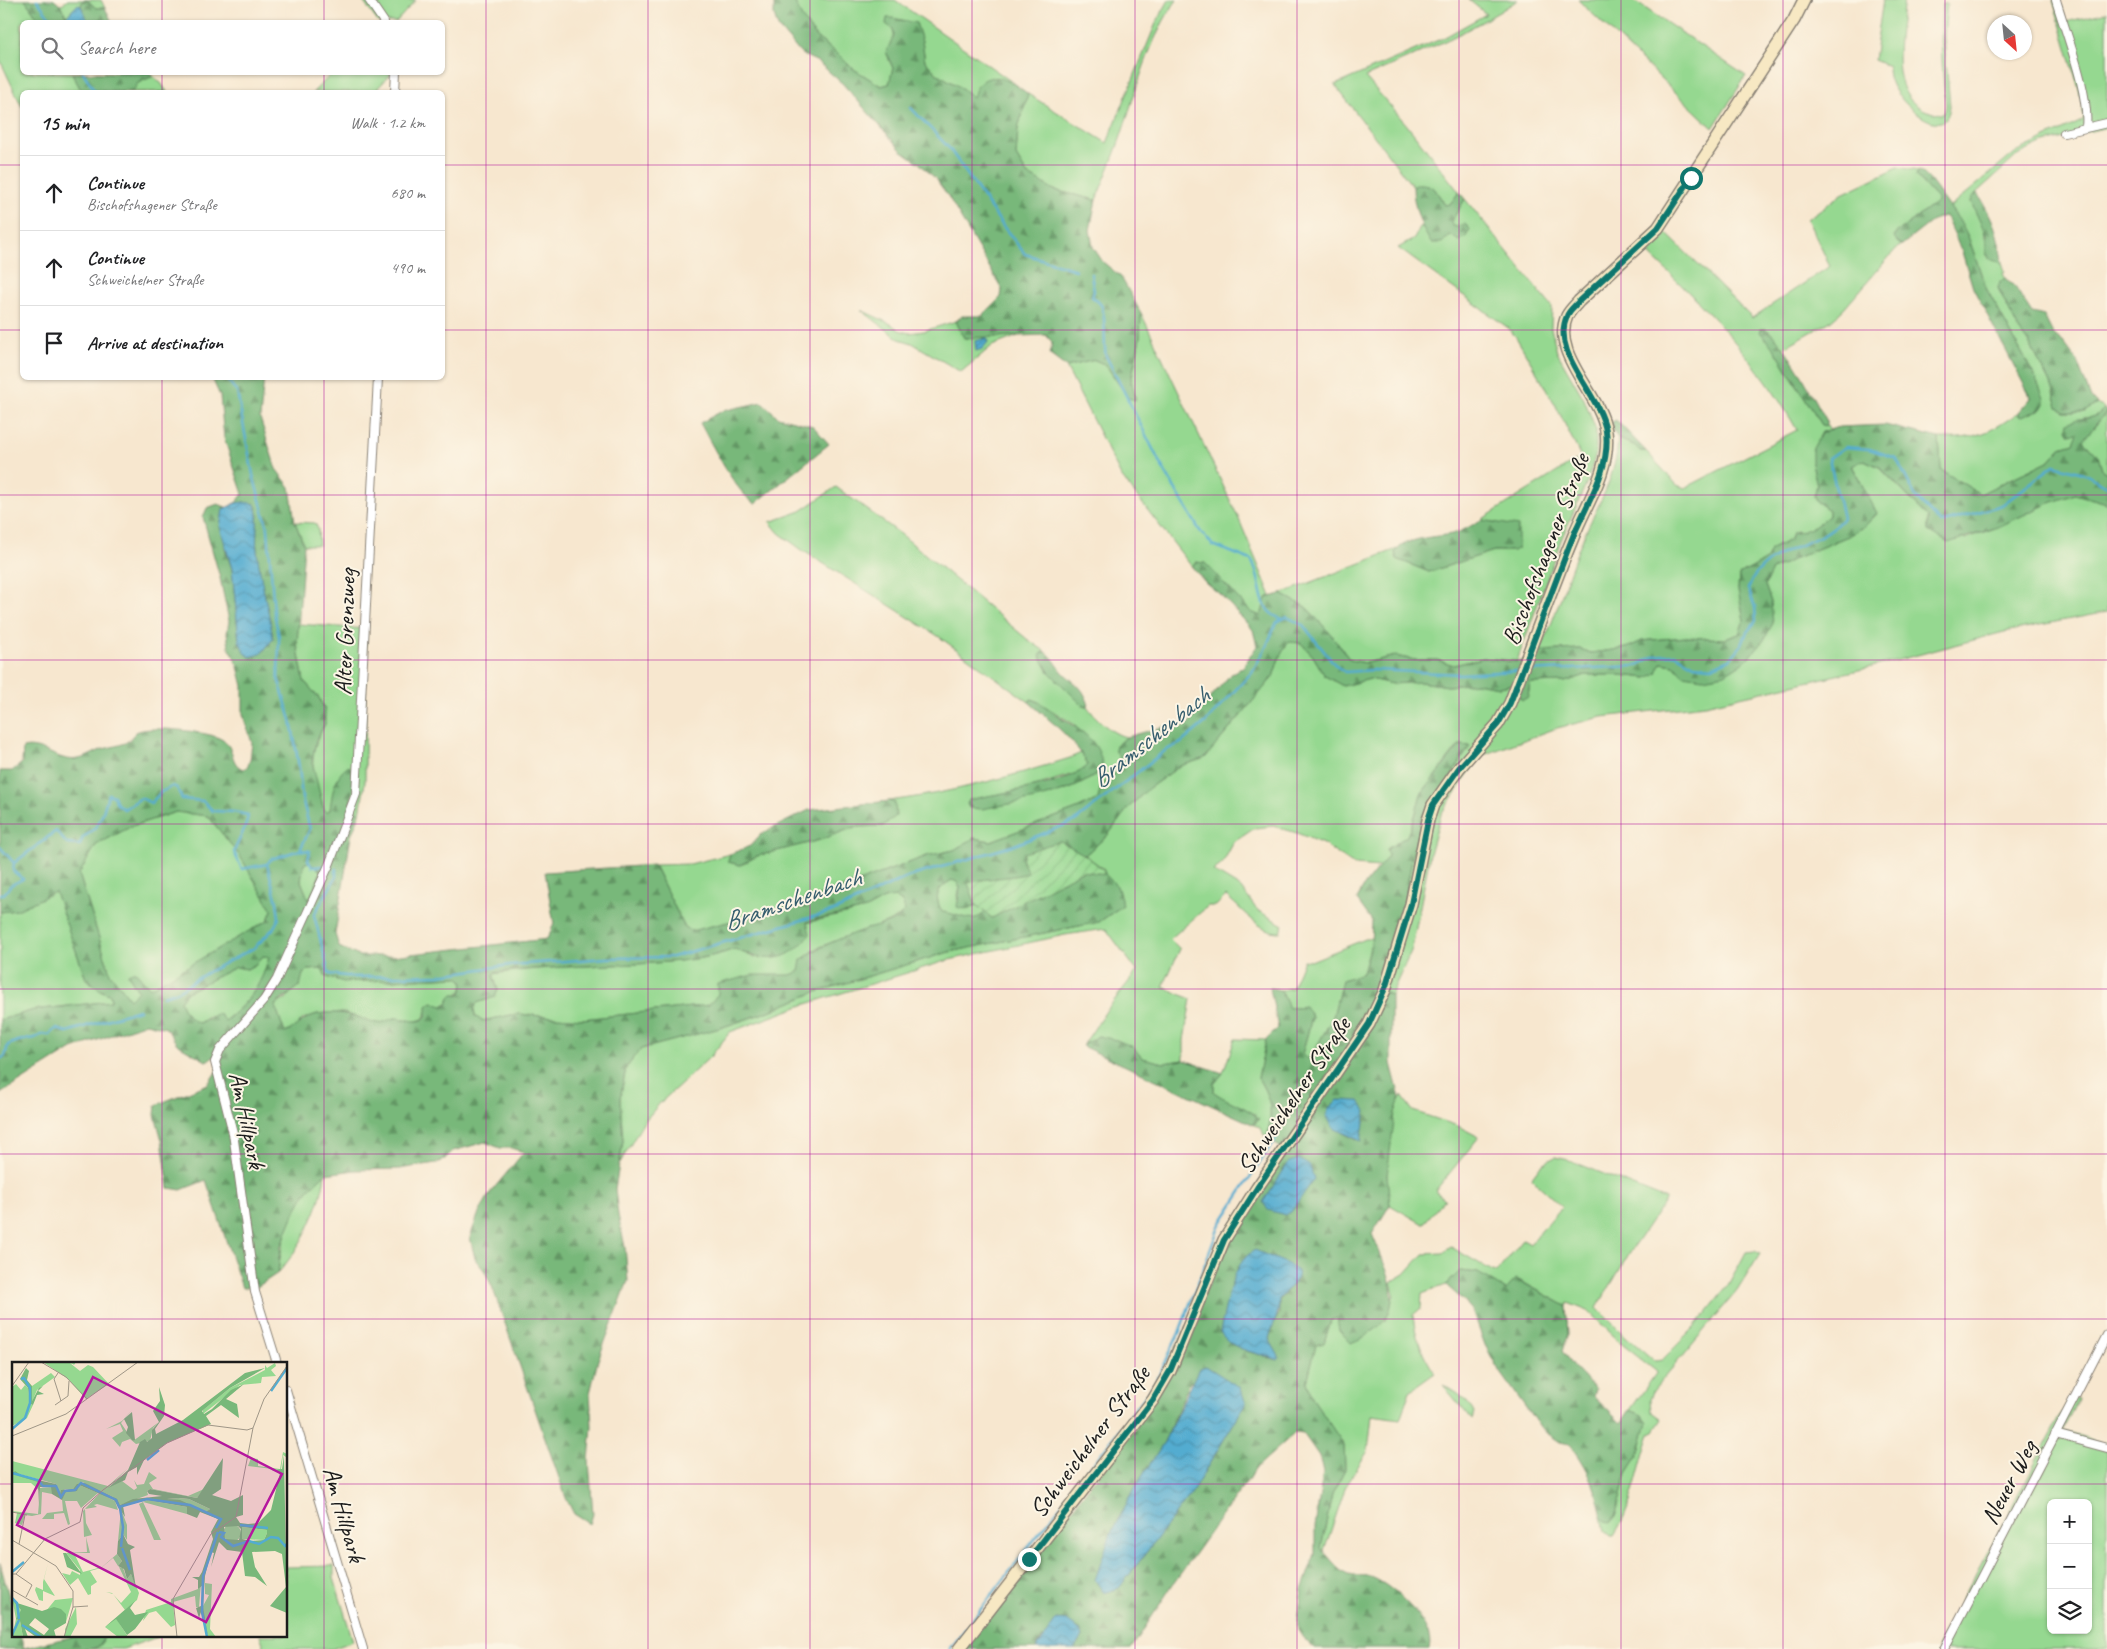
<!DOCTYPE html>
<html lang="en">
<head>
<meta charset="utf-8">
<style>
  :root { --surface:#fff; --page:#f6f6f6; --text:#202124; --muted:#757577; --line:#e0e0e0 }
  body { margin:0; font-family:Caveat,sans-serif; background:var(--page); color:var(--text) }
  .controls { position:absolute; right:15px; bottom:15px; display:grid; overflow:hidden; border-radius:8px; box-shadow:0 1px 4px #0004 }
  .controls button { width:45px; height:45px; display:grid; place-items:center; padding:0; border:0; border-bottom:1px solid var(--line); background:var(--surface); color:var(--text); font:25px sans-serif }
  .compass { position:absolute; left:1987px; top:15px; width:45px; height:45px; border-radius:50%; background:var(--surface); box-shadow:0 1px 4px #0004; rotate:153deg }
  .stop { position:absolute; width:15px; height:15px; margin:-11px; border:4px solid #0f766e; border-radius:50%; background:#fff }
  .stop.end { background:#0f766e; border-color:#fff; box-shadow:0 1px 5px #0008 }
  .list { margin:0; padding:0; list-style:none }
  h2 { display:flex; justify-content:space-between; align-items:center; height:65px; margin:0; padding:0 20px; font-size:21px }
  h2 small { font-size:16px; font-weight:400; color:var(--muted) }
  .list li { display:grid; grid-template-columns:32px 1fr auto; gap:15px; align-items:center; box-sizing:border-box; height:75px; padding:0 20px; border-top:1px solid var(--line) }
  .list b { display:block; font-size:19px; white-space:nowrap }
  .list p { margin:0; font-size:16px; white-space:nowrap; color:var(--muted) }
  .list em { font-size:16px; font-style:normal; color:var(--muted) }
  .icon { flex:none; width:28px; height:28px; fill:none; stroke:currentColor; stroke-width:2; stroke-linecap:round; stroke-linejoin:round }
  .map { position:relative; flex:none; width:2107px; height:1649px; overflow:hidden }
  .search { position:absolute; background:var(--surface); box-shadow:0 1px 4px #0004; left:20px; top:20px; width:425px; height:55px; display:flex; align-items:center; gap:12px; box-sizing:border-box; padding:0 18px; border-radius:8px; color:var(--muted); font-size:19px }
  .panel { position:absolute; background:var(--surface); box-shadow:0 1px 4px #0004; left:20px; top:90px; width:425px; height:290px; border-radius:8px }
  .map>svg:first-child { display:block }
  .grass { fill:#95d890; stroke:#587a56; fill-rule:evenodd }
  .forest { fill:url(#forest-firs); stroke:#4a6a4b; fill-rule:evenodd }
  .garden { fill:url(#garden-furrows); stroke:#587a56 }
  .water { fill:url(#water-waves); stroke:#386476 }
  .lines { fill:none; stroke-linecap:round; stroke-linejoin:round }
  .stream { stroke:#53acd0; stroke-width:2.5 }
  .street-casing { stroke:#8a8276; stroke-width:10 }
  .secondary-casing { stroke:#8a8276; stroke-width:14 }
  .street { stroke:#fff; stroke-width:8 }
  .secondary { stroke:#f7e8c3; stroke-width:11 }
  .route { stroke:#0f766e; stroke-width:6 }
  .grid { fill:none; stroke:#b5179e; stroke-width:1; stroke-opacity:0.55 }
  .labels { text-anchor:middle; stroke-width:4; stroke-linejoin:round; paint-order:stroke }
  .street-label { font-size:25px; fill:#1c1c1c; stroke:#fcf5e5 }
  .water-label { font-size:26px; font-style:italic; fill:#355d6d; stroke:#fcf5e5 }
  .inset-river { fill:none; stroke:#53acd0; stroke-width:2.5 }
  .inset-road { fill:none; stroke:#9f9687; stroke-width:1 }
  .view { fill:#b5179e; fill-opacity:0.15; stroke:#b5179e; stroke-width:2.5 }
  .inset-edge { fill:none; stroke:#1c1c1c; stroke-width:2.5 }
</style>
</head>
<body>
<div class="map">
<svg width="2107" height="1649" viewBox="0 0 2107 1649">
  <defs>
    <pattern id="forest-firs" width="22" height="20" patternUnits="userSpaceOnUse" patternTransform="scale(1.25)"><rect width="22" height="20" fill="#78b87a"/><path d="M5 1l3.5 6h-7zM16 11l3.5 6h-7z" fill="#629563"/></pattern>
    <pattern id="garden-furrows" width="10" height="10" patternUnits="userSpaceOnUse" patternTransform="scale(1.25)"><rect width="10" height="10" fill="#95d890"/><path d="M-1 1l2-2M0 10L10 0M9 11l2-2" fill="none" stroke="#80b97c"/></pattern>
    <pattern id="water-waves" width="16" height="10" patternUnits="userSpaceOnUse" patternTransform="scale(1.25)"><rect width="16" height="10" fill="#53acd0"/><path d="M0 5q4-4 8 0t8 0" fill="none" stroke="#448ba8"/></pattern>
  </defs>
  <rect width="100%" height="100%" fill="#fcf5e5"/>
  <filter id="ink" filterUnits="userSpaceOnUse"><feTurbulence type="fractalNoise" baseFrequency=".02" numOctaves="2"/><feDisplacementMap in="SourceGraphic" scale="10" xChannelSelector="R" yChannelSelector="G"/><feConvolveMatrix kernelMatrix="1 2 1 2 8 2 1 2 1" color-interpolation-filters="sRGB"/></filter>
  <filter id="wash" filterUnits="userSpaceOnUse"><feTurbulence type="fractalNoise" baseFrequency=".0096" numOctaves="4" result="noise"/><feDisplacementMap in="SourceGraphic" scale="20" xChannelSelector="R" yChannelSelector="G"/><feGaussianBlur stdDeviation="1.12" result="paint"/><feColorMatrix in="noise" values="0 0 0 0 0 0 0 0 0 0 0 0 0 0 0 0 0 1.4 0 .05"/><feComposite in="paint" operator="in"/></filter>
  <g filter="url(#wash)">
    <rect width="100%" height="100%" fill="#f7e7cf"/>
    <path class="grass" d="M 0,0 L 25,0 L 41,22 L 22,22 L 22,72 L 72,73 L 82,92 L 22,92 L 22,107 L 0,60 Z
      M 68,0 L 101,0 L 105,8 L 96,8 L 88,1 L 82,1 L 81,6 L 78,4 L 67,16 L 60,5 Z
      M 362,0 L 416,0 L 396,22 L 378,22 Z
      M 794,0 L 895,0 L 1018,86 L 997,77 L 973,99 L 963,89 L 936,73 L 925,61 L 922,41 L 916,23 L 900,22 L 892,18 L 894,36 L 889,60 L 893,68 L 889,84 L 881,86 L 852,68 L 840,56 L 816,37 L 801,16 Z
      M 1169,0 L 1177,0 C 1149,37 1135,95 1120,139 C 1113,159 1104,180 1096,200 L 1054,190 L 1027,174 L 1016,156 L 1018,128 L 1028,94 L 1107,143 L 1156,23 Z
      M 1469,0 L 1518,0 C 1470,32 1417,54 1365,77 L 1407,125 L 1459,192 L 1450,204 L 1445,205 L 1435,189 L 1418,184 L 1413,187 L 1335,85 L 1443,38 L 1486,14 Z
      M 1578,0 L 1633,0 L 1746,76 L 1713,128 Z
      M 1883,0 L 1904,0 C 1899,40 1883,108 1941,114 L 1945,111 L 1946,105 C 1942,71 1940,39 1942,4 L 1947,4 L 1944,37 L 1950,106 C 1946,146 1900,103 1892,85 C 1889,79 1888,73 1888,66 L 1874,60 Z
      M 2053,0 L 2060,0 L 2066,22 L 2107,12 L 2107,127 L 2041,144 L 2018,155 L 1975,194 L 1971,202 L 1984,229 L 1986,244 L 1992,260 L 2002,263 L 2005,271 L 2003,273 L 2005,278 L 2000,282 L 1998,288 L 2019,330 L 2032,348 L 2053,389 L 2058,407 L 2064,412 L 2084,412 L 2097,404 L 2104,409 L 2096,417 L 2083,418 L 2078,436 L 2074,443 L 2061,447 L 2050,460 L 1980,494 L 1941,470 L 1939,438 C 1975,440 1990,433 2019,412 L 2019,416 L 2041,409 L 2034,375 L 1986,288 L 1969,239 L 1950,207 L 2016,152 L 2082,121 L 2084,118 L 2079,89 Z
      M 333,73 L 334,72 L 392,73 L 374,92 L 313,92 Z
      M 153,76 L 161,83 L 167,92 L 132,92 L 138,83 Z
      M 1898,167 L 1918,171 L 1916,176 L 1937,199 L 1937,202 L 1896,233 L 1898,243 L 1902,245 L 1896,249 L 1843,310 L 1829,322 L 1783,348 L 1773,335 L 1766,329 L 1761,330 L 1761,332 L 1775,350 L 1822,425 L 1827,425 L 1830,430 L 1822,432 L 1812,464 L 1817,485 L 1814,496 L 1816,501 L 1829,510 L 1829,516 C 1819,523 1809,534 1796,531 L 1789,540 L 1770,550 L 1766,560 L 1739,575 L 1738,590 L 1744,620 L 1739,634 L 1725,639 L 1687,637 L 1662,639 L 1642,641 L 1627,648 L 1591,653 L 1580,649 L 1540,651 C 1555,618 1565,584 1578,550 C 1593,511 1616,483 1618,439 L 1634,445 L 1640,451 L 1646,451 L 1677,485 L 1685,488 L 1797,430 C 1759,361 1702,304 1645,250 L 1664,231 L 1752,318 L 1830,266 L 1807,219 L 1842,194 Z
      M 1465,199 L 1552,307 L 1551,328 L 1557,352 L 1584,399 L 1596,430 L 1596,454 L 1587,482 L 1561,540 L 1517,661 L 1483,658 L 1454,665 L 1437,660 L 1415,660 L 1395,656 L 1366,663 L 1350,660 L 1329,632 L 1306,607 L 1281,594 L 1397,549 L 1395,553 L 1397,559 L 1429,572 L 1494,551 L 1513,551 L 1494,522 L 1481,520 L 1581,457 L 1555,404 L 1516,337 L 1507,327 L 1398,248 L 1414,239 L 1421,225 L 1426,234 L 1447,239 L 1450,235 L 1469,229 L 1465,224 L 1458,227 L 1453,226 L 1451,222 Z
      M 861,310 L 891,324 L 899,330 L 909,333 L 924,331 L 956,321 L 964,338 L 1018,336 L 992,346 L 961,372 L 912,343 L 899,339 Z
      M 1141,313 L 1238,517 L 1271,596 L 1266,598 L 1262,617 L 1251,612 L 1205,563 L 1195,562 L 1192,567 L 1121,476 L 1066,367 L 1095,360 L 1106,365 L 1128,398 L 1140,338 Z
      M 2107,412 L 2107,473 L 2102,470 L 2098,456 L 2083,440 Z
      M 1864,460 L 1879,467 L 1928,517 L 1928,531 L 1965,539 L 1998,527 L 2047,504 L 2075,494 L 2107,503 L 2107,612 L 2004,632 L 1872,667 L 1705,705 L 1602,717 L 1557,728 L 1486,754 L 1482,753 L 1441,814 L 1430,854 L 1412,949 L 1391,995 L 1378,990 L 1405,900 L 1413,851 L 1425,818 L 1470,746 L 1459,745 L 1421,794 L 1415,816 L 1407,836 L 1387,849 L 1388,856 L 1380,867 L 1354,865 L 1323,844 L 1297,833 L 1273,826 L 1255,828 L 1234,842 L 1222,864 L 1213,871 L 1241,888 L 1257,910 L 1283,925 L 1280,932 C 1260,933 1241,908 1226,896 L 1216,906 L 1208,906 L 1170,939 L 1180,949 L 1163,987 L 1191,999 L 1184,1040 L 1184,1060 L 1164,1063 L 1142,1058 L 1133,1047 L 1099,1036 L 1084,1044 L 1106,1011 L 1137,971 L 1106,929 L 1065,935 L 949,960 L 803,1005 L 730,1032 L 711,1056 L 660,1103 L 643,1123 L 620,1163 L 623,1141 L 620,1099 L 626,1068 L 641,1049 L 720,1028 L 767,1012 L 813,993 L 949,952 L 1099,922 L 1122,906 L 1117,886 L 1105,874 L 1104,869 L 1085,855 L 1108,835 L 1128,808 L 1149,788 L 1180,766 L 1205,758 L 1273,677 L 1279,658 L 1288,641 L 1301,643 L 1313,656 L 1325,676 L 1343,686 L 1370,679 L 1392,684 L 1421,682 L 1448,686 L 1476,683 L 1500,687 L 1523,682 L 1528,697 L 1530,683 L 1565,682 L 1586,675 L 1621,675 L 1647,678 L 1660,663 L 1674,665 L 1744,662 L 1764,640 L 1771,602 L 1765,585 L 1772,570 L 1796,558 L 1848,536 L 1866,525 L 1877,514 L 1852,465 Z
      M 836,487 L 902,535 L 1027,639 L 1046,652 L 1042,653 L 1049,672 L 1082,705 L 1087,706 C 1095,718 1113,735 1127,737 L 1116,745 L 1115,750 L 1121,760 L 1119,769 L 1101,786 L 1098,799 L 1077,809 L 991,841 L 974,838 L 954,850 L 927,856 L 840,889 L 749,917 L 691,931 L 684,926 L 654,865 L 690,864 L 730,854 L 728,862 L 741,865 L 757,856 L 820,840 L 855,827 L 883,826 L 895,803 L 889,801 C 951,793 1010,777 1070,758 L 1081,753 L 1089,765 L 1083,771 L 1029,788 L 969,800 C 1017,800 1063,802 1102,770 L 1075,725 L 1035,700 L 1031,699 L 1029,702 L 938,636 L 802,550 L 779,533 L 770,522 L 801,511 Z
      M 295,522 L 315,523 L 318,529 L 319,545 L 304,545 Z
      M 298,624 L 366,629 L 365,782 L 360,814 L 350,805 L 331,803 L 330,810 L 326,812 L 323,807 C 314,771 305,759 325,724 L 319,698 L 304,681 L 297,644 Z
      M 176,812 L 208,816 L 240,856 L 272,910 L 268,920 L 150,989 L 135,972 L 128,974 L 138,991 L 130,1000 L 110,973 L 79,874 L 96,845 L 132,826 Z
      M 308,862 L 321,871 L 309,901 L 301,881 L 303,864 Z
      M 952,880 L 958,882 L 960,888 L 957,899 L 971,908 L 976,905 L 985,912 C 973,927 959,913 942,913 C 934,896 936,889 952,880 Z
      M 55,891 L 86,979 L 100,990 L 111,995 L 111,1001 L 34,1010 L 0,1020 L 0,912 L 17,910 Z
      M 895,897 L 902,902 L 905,911 C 893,926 835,938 814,950 C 804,957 804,971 792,975 C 779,979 766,974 753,976 C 741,977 717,996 710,1005 L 583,1019 L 516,1014 L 482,1021 L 475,1016 L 474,1009 L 477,1003 L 495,997 L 498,990 L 493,974 C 541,967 588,966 636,964 C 670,962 703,961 735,949 L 755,958 L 806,923 L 866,909 L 884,899 Z
      M 1373,936 L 1363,973 L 1342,980 L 1333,1017 L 1312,1055 L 1306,1059 L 1302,1054 L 1312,1017 L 1289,1009 L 1281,990 L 1292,988 L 1304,960 L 1311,961 Z
      M 263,956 L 270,957 C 261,986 248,1003 224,1021 L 209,1016 L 199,1023 C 188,1019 184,1011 180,1001 L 187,992 L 236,967 L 247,969 L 256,964 Z
      M 323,969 L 344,982 L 458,977 L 463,981 L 462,990 L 442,1007 L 432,1002 L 423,1019 L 413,1022 L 395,1018 L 379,1024 L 344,1013 L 331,1013 L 317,1014 L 303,1019 L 292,1030 L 285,1033 L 275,1005 L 286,999 L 303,974 L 308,970 Z
      M 1235,1039 L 1266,1040 L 1258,1078 C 1273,1103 1272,1111 1267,1139 L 1259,1127 L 1252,1124 L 1256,1123 L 1255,1114 L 1225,1100 L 1214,1092 L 1214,1084 L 1223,1073 Z
      M 1402,1096 L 1413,1111 L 1458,1126 L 1479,1137 L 1435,1191 L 1445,1199 L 1423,1224 L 1390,1205 C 1389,1194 1386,1183 1387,1173 C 1388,1157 1392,1106 1402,1096 Z
      M 1555,1157 L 1569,1160 L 1666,1199 L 1630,1252 L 1597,1308 L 1622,1333 L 1655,1361 L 1662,1360 L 1695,1327 L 1728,1286 L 1746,1252 L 1755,1251 L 1760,1254 L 1737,1291 L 1653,1391 L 1650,1400 L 1651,1411 L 1662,1419 L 1654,1431 L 1650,1434 C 1638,1467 1634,1505 1614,1536 L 1611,1536 L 1605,1531 L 1602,1517 L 1606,1521 L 1615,1517 L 1627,1473 L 1638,1456 L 1642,1415 L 1630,1410 L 1657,1372 L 1623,1345 L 1588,1311 L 1568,1303 L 1566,1306 L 1517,1279 L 1506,1291 L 1478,1273 L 1460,1271 L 1446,1285 L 1422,1294 L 1421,1308 L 1413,1315 C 1415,1337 1423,1356 1435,1373 L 1410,1391 L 1400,1419 L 1372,1415 L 1368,1451 L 1347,1483 L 1324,1551 L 1321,1548 L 1332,1494 L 1345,1469 L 1344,1446 L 1313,1399 L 1307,1382 L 1316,1345 L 1324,1342 L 1331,1320 L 1337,1317 L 1386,1321 L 1394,1294 L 1391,1282 L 1405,1274 L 1423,1254 L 1443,1253 L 1451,1247 L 1496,1273 L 1523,1240 L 1530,1244 L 1562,1207 L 1531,1178 L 1541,1165 Z
      M 325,1174 C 322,1207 300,1249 278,1273 C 281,1245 289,1217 306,1193 C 310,1186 319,1180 325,1174 Z
      M 1443,1385 C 1457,1392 1467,1399 1474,1413 L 1472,1420 Z
      M 2071,1396 L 2078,1400 L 2062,1430 L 2107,1444 L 2107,1649 L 1938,1649 L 1962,1600 ZM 2051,1503 L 2088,1503 L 2088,1630 L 2051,1630 Z
      M 334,1566 L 334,1578 L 353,1641 L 332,1649 L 265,1649 L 260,1635 L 286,1635 L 286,1567 Z
      M 104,1635 L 163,1635 L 123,1649 L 92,1649 L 101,1645 Z"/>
    <path class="forest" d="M 25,0 L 54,0 L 60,5 L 70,22 L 41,22 Z
      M 774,0 L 794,0 L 801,16 L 816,37 L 840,56 L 852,68 L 881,86 L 889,84 L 893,68 L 886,52 L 894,36 L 893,29 L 886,24 L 887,18 C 893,17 909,22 916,23 L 922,41 L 925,61 L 936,73 L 963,89 L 973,98 C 974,95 975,90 977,87 C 990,67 1015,83 1028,94 L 1018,128 L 1016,156 L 1027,174 L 1054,190 L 1096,200 L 1090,230 L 1093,247 L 1103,262 L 1121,277 L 1141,313 L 1140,338 L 1131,379 L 1136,400 L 1128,398 L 1106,365 L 1095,360 L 1066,367 L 1050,355 L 1052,342 L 1046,335 L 964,338 L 956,321 L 962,316 L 982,316 L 1001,297 L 1002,289 L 948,196 L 936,179 L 918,162 L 901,150 L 843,84 L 818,62 L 801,54 L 778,27 L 774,15 Z
      M 82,1 L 88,1 L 96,8 L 105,8 L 112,22 L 88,22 L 81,6 Z
      M 150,72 L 153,76 L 138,83 L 132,92 L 82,92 L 72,73 Z
      M 1918,171 L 1922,172 L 1930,180 L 1959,220 L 1969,239 L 1986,288 L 2034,375 L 2044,398 L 2044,404 L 2041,409 L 2022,417 L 2019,416 L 2019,412 L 2031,398 L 1973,288 L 1962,252 L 1947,219 L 1944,216 L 1935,219 L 1902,245 L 1898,243 L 1894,238 L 1896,233 L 1937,202 L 1937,199 L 1916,176 Z
      M 1418,184 C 1434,183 1437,193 1445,205 L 1450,204 L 1459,192 L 1465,199 L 1451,222 L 1453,226 L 1458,227 L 1465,224 L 1470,229 L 1466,237 L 1459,241 L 1450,235 L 1442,243 L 1431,243 C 1421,227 1413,206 1413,187 Z
      M 1977,193 C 1993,217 1999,234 2002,263 L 1991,260 L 1986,254 L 1986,235 L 1971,202 L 1972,198 Z
      M 2005,278 L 2015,287 L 2032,313 L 2044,316 L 2053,334 L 2064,343 L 2076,359 L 2091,398 L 2097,404 L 2084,412 L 2064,412 L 2058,407 L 2053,389 L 2032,348 L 2019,330 L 1998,288 L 2000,282 Z
      M 1761,329 L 1766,329 C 1790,347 1811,394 1827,421 L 1825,426 L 1822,425 L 1775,350 L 1760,332 Z
      M 212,378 L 264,378 L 260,418 L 276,469 L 290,487 L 295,522 L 304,545 L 297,644 L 304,681 L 319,698 L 325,710 L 325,724 L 316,740 L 312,761 L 323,807 L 326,812 L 330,810 C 332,794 334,775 349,766 L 355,771 L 350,805 L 360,814 L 351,836 L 335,934 L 339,947 L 359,956 L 392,956 L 547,939 L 554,924 L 545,872 L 654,865 L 684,926 L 691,931 L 749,917 L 840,889 L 927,856 L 954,850 L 974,838 L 991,841 L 1077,809 L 1098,799 L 1101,786 L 1119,769 L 1121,760 L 1115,750 L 1116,745 L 1127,737 L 1173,724 L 1181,728 L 1187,725 L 1230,675 L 1243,667 L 1257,646 L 1253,630 L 1222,596 L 1206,583 L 1192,567 L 1195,562 L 1205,563 L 1251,612 L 1261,616 L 1266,598 L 1281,594 L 1306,607 L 1329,632 L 1350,660 L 1366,663 L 1395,656 L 1415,660 L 1437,660 L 1454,665 L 1483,658 L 1512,662 L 1533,660 L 1540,651 L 1580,649 L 1591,653 L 1627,648 L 1642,641 L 1662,639 L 1687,637 L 1725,639 L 1739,634 L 1744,620 L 1738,590 L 1739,575 L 1766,560 L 1770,550 L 1789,540 L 1793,532 L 1801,532 L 1814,527 L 1829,516 L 1829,510 L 1816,501 L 1814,496 L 1817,485 L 1812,464 L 1812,450 L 1822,432 L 1839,427 L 1885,425 L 1939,438 L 1941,470 L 1980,494 L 2050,460 L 2061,447 L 2074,443 L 2078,433 L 2070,434 L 2067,429 L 2068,423 C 2083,414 2089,424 2104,409 L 2107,411 L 2083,440 L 2098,456 L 2102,470 L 2107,473 L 2107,503 L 2075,494 L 2047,504 L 1998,527 L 1948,543 L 1928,531 L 1928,517 L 1880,467 L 1864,460 L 1852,466 L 1877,513 L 1866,525 L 1848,536 L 1796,558 L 1772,570 L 1765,585 L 1771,602 L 1773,623 L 1764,640 L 1744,662 L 1725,674 L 1703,678 L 1683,675 L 1674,665 L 1661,663 L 1657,673 L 1647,678 L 1621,675 L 1586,675 L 1565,682 L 1530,683 L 1528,697 L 1523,700 L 1519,698 L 1522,682 L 1500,687 L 1476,683 L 1448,686 L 1421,682 L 1392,684 L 1370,679 L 1343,686 L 1325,676 L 1313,656 L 1301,643 L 1288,642 L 1279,658 L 1273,677 L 1205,758 L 1180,766 L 1149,788 L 1128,808 L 1108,835 L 1085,855 L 1060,841 L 1025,863 L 1029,873 C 1009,879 988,877 968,883 L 976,905 C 969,909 964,910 957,907 L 960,888 L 957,882 L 952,880 C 936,889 934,896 942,912 C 958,913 973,926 985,912 L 992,918 L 1082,871 L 1105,874 L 1117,886 L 1123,905 L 1099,922 L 949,952 L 813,993 L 767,1012 L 720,1028 L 641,1049 L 626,1068 L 620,1099 L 623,1141 L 615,1189 L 618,1215 L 625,1247 L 628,1281 L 598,1360 L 590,1393 L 592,1426 L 589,1461 L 593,1514 L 590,1524 L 574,1514 L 566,1498 L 492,1286 L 484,1270 L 475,1259 L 470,1237 L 478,1215 L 490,1193 L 524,1152 L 511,1148 L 500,1148 L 485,1142 L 453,1151 L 442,1162 L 399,1169 L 356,1170 L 325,1174 L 306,1192 L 294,1214 L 281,1246 L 278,1273 L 257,1287 L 242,1288 L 206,1180 L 181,1190 L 169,1188 L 162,1140 L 155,1115 L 156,1105 L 208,1084 L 218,1069 L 218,1055 L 206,1061 L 177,1044 L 166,1028 L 146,1023 L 72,1049 L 0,1094 L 0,1020 L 34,1010 L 111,1001 L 111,995 L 100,990 L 86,979 L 55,892 L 17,910 L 0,912 L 0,771 L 12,771 L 22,763 L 23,748 C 42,743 59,763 78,759 C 86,758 95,752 103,749 C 110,747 118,746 125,743 C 130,741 132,735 136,732 C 149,725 204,731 219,738 C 237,746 228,763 243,769 L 247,767 L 250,760 L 252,743 L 243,714 L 243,686 L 237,663 L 229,647 L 227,633 L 229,621 L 220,578 L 203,517 L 207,508 L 218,504 L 226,507 L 223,509 L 225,548 L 232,569 L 239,641 L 261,654 L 273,639 C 267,599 251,555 258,515 L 244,502 L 236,503 L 243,494 L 224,438 L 220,396 ZM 176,812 L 208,816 L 240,856 L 272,910 L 268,920 L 150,988 L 135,971 L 128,974 L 138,991 L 130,999 L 110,973 L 79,874 L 96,845 L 132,826 ZM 308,862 L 321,871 L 309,901 L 301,881 L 304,864 ZM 895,897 L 902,902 L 905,911 C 895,924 875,926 860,931 C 839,939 818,947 801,960 L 799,972 L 790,975 L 752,975 L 718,984 L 718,994 L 709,1005 L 583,1019 L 516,1014 L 482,1021 L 475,1016 L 474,1009 L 477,1003 L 495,997 L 498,990 L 494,979 L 494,973 C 541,967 589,966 636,964 C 670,962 703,961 735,949 C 766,963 788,964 810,934 L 807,922 L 866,909 L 884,899 ZM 263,956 L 269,957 C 261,986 248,1003 225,1021 L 218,1013 L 199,1023 C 188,1019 184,1011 180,1001 L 187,992 L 236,967 L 247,969 L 256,964 ZM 322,969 L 326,977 L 344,982 L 458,977 L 463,981 L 462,991 L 459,994 L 453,994 L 449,998 L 447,1004 L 442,1006 L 432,1002 L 427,1006 C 429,1030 408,1018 396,1018 C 390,1018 384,1024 378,1023 C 373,1023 368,1021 363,1019 C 348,1014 334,1011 318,1014 C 304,1017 297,1027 285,1033 L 275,1005 L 300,986 L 303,974 L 308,970 Z
      M 762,402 L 778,417 L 813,426 L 829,444 L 755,504 C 734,490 713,446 700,423 L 722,411 Z
      M 1616,420 L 1646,451 L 1640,451 L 1634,445 L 1618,439 L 1613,430 L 1612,422 Z
      M 1481,520 L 1518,526 L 1518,548 L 1513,551 L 1494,551 L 1429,572 L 1397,559 L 1395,553 C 1403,537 1438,537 1452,534 C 1462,532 1472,525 1481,520 Z
      M 1046,652 C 1054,658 1056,664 1062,671 C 1074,684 1081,684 1088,702 L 1087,706 L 1082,705 L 1049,672 L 1040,656 L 1042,653 Z
      M 1031,699 C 1043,702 1051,712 1061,718 C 1081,730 1103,743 1102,770 C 1069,797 1023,801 982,809 L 969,808 L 967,804 L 969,800 C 996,793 1071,785 1088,765 C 1076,740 1050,721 1029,702 Z
      M 1460,745 L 1470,746 L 1425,818 L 1413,852 L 1405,900 L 1378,990 L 1391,995 L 1391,1063 L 1400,1098 L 1395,1113 L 1387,1175 L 1390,1205 L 1372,1234 C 1392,1282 1412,1318 1351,1343 L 1339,1330 L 1337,1318 L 1331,1320 L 1324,1343 L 1316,1345 L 1307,1382 L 1313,1399 L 1344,1445 L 1345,1469 L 1332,1494 L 1321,1548 C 1328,1556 1339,1571 1349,1575 C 1355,1577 1362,1575 1368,1576 C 1390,1582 1437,1625 1429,1649 L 1315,1649 L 1303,1638 L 1298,1630 L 1298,1621 L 1302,1590 L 1315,1554 L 1315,1527 L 1323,1473 L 1319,1456 L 1303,1433 L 1296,1432 L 1257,1467 L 1173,1584 L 1131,1649 L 1074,1649 L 1082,1637 L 1042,1638 L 1036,1649 L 962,1649 L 1137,1426 L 1229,1244 L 1283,1149 L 1267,1139 C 1272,1111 1273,1103 1258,1078 L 1266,1040 L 1278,1028 L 1270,988 L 1281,990 L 1289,1008 L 1305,1006 L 1312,1017 L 1302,1054 L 1307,1059 L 1312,1055 L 1333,1017 L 1342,980 L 1363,973 L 1371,945 L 1372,921 L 1357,900 C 1363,883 1377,871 1388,856 L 1387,849 L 1407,836 L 1415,816 L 1421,794 ZM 1364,1120 L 1357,1140 L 1333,1128 ZM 1238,1267 L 1298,1278 L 1279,1300 L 1279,1314 L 1272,1326 L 1269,1339 L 1278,1360 L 1246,1351 L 1220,1332 ZM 1190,1382 L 1246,1403 L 1191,1494 L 1119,1588 L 1104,1593 L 1136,1486 L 1164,1442 Z
      M 889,801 L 895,803 L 896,816 L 883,826 L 855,827 L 820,840 L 757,856 L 740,865 L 728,862 L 730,854 L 750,846 L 761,834 L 809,810 Z
      M 1098,1036 L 1117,1040 L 1133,1047 L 1142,1058 L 1164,1063 L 1184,1060 L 1223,1073 L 1214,1084 L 1214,1092 C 1227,1102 1252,1108 1259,1120 L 1252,1124 L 1082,1046 Z
      M 1460,1271 L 1478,1273 L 1506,1290 L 1516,1279 L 1566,1306 L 1568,1334 L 1562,1351 L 1573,1366 L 1595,1389 L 1593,1396 L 1621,1423 L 1630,1410 L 1642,1415 L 1647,1422 L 1638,1456 L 1627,1473 L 1615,1517 L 1611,1522 L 1606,1521 L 1602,1517 C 1595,1486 1590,1470 1570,1444 L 1560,1442 L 1541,1429 L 1497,1367 L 1485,1345 L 1472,1310 L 1465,1302 L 1446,1285 Z
      M 0,1563 L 14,1615 L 14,1635 L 20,1635 L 24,1648 L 79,1635 L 104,1635 L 101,1645 L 92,1649 L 0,1649 Z"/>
    <path class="garden" d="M 1060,841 L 1085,855 L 1104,870 L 1105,874 L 1082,871 L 992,918 L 976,905 L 968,883 C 988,877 1008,879 1028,873 L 1022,860 L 1024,853 Z"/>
    <path class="water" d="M 78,4 L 81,6 L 88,22 L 70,22 L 67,16 Z
      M 987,338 L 988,342 L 982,349 L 976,351 L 975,341 Z
      M 244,502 L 255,504 C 260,520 255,533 257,550 C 260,580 269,610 273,639 L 261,654 L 250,657 L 245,653 L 239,641 L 232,569 L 220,527 L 223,509 L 236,503 Z
      M 1338,1100 L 1359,1101 L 1366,1111 L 1361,1141 L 1333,1128 L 1326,1115 L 1330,1107 Z
      M 1299,1159 L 1310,1166 L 1314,1179 L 1291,1212 L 1285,1215 L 1268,1210 L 1263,1202 L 1289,1162 Z
      M 1255,1250 L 1288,1264 L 1297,1271 L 1298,1278 L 1279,1299 C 1279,1318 1273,1322 1269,1339 L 1280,1358 L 1278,1360 C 1257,1352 1233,1352 1220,1332 C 1226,1307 1231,1262 1255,1250 Z
      M 1206,1366 L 1239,1387 L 1246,1403 L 1191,1494 L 1119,1588 L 1104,1593 L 1095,1580 L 1111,1533 L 1136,1486 L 1164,1442 L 1199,1368 Z
      M 1056,1620 L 1067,1621 L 1080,1630 L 1082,1637 L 1074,1649 L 1036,1649 Z"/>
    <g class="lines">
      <path class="stream" d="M 37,0 L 53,22
        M 83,72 L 95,92
        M 911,108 L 949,148 L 1003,226 L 1025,254 L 1076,270
        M 1091,274 L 1094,291 L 1092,297 C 1095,299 1099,302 1101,305 C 1107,317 1103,342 1106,356 L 1160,463 L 1200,531 L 1213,545 L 1251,560 C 1265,581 1254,612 1283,619
        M 226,378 L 237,392 L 253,475 L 268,529 L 274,613 L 279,637 L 278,678 L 291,720 L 299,767 L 302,798 L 310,829 L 300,850
        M 1525,671 L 1636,666 L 1655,656 L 1675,654 L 1694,665 L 1711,667 L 1730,659 L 1741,646 L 1747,632 L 1756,621 L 1755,607 L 1748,589 C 1762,546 1819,549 1843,518 L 1829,458 L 1845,447 L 1869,449 L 1896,458 L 1917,499 L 1941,523 L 2002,505 L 2054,465 L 2083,473 L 2107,486
        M 0,847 L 14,863
        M 336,869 L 336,877 L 314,915 L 329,974 L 354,977 L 439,975 L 510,965 L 607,958 L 672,957 L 834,911 L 908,877 L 1012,846 L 1075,821 L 1166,750 L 1181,743 L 1206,722 L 1252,672 L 1266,647 L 1277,622 L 1287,617 L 1303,625 L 1336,666 L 1345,672 L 1373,670 L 1460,674 L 1517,671
        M 0,894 L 4,894 L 11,885 L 23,879 L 13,871 L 14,863 L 56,831 L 67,844 L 80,845 L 83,837 C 100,829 104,811 108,794 L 114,796 L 117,804 L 124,809 L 141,798 L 151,803 L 161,792 L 173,786 L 177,788 L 182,799 L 203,801 L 213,811 L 234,812 L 248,815 C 247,828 238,840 234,852 L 242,869 L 267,864 L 271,859 L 300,850 L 310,851 L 308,860 L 312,867 L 324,866
        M 163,996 L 176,992 L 208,972 L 254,948 L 273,929 L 279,918 L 277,902 L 267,864
        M 0,1059 L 5,1056 L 8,1045 L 18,1041 L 35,1038 L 43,1034 L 49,1035 L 56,1029 L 67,1032 L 139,1010
        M 950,1649 L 1156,1382 L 1179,1333 L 1220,1224 L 1276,1138"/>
    </g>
  </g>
  <g filter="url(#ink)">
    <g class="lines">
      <g class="street-casing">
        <path id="street" d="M 369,0 L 384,22
          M 2056,0 C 2066,34 2090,94 2086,127
          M 395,92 L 396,72
          M 2064,133 L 2107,123
          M 277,1363 L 255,1292 L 233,1133 L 215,1062 L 220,1050 L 264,1000 L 277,979 L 329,865 L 356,794 L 378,378
          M 286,1390 L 363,1649
          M 2055,1434 L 2107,1448
          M 1944,1649 L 2107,1335"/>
      </g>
      <g class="secondary-casing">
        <path id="secondary" d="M 959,1649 L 1153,1400 L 1170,1371 L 1224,1240 L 1257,1188 L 1369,1024 L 1385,990 L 1399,943 L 1411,904 L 1428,820 L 1433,805 L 1459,768 L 1498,724 L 1510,703 C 1531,647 1551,590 1574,535 C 1587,502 1611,469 1606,431 C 1600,393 1550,354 1567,316 C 1570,310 1575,306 1579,301 L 1658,228 L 1794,20 L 1804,0"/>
      </g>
      <use href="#street" class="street"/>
      <use href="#secondary" class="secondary"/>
    </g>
  </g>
  <g class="lines" filter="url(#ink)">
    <path class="route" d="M 1029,1559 L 1153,1400 L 1170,1371 L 1224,1240 L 1257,1188 L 1369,1024 L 1386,986 L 1411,904 L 1428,820 L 1433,805 L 1459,768 L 1498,724 L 1510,703 C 1531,648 1551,593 1572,539 C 1586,504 1611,470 1606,431 C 1600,393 1550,354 1567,316 C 1569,310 1575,306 1579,301 L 1658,228 L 1691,178"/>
  </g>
  <path class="grid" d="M 162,0 L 162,22M 324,0 L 324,22M 486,0 L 486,1649M 648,0 L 648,1649M 810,0 L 810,1649M 972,0 L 972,1649M 1135,0 L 1135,1649M 1297,0 L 1297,1649M 1459,0 L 1459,1649M 1621,0 L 1621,1649M 1783,0 L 1783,1649M 1945,0 L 1945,1649M 162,72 L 162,92M 324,72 L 324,92M 0,165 L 22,165M 442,165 L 2107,165M 0,330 L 22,330M 442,330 L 2107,330M 162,378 L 162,1363M 324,378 L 324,1649M 0,495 L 2107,495M 0,660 L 2107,660M 0,824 L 2107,824M 0,989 L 2107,989M 0,1154 L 2107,1154M 0,1319 L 2107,1319M 0,1484 L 14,1484M 286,1484 L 2107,1484M 162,1635 L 162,1649"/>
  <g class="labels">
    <g class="street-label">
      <text transform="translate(1545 549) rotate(-69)" y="9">Bischofshagener Straße</text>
      <text transform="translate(344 632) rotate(-88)" y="9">Alter Grenzweg</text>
      <text transform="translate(1293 1095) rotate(-56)" y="9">Schweichelner Straße</text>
      <text transform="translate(248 1120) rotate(78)" y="9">Am Hillpark</text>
      <text transform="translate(1089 1441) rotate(-53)" y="9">Schweichelner Straße</text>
      <text transform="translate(2008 1482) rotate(-62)" y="9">Neuer Weg</text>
      <text transform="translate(345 1514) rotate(74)" y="9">Am Hillpark</text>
    </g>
    <g class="water-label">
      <text transform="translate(1150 737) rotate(-39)" y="9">Bramschenbach</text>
      <text transform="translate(792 899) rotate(-19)" y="9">Bramschenbach</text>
    </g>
  </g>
  <g transform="translate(12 1362)">
    <rect width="275" height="275" fill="#f7e7cf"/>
    <path d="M 31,0 L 64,0 L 62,3 L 61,2 L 58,1 L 68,9 L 76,3 L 81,5 L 97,22 L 74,37 L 56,17 ZM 263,1 L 264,4 L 259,8 L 264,14 L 250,15 L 249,21 L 228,23 L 191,52 L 191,48 L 218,26 L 253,8 L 253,3 L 255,6 ZM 39,11 L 43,15 L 25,28 L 20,40 L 20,24 ZM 4,22 L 9,28 L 13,23 L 16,26 L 18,42 L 21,43 L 15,56 L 0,64 L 0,25 ZM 120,48 L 109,61 L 121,79 L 147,60 L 141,66 L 138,79 L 124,82 L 118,77 L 110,80 L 108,85 L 100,76 L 111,69 L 108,62 L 94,67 L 110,59 ZM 271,90 L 275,92 L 274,95 L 271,93 L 269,108 L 236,104 L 239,96 L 246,97 L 246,104 L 268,107 ZM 0,99 L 96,124 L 115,107 L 97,125 L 110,119 L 122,128 L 125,126 L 122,118 L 125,123 L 132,122 L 137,110 L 145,116 L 137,121 L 141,127 L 176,134 L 192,127 L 185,136 L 138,127 L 135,129 L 136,133 L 108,143 L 101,135 L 70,120 L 61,127 L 53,127 L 48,133 L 44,122 L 0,110 ZM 0,112 L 26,119 L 28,126 L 39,125 L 42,129 L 40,132 L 30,130 L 29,152 L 20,154 L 13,153 L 10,163 L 3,161 L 5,151 L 0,149 L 26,152 L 28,129 L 19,121 L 0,121 ZM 67,123 L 86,131 L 69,146 L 65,139 L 53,139 L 58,162 L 56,163 L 52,151 L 42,152 L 42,157 L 30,157 L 35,151 L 51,149 L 50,137 L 54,130 L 65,127 ZM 88,131 L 103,139 L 106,148 L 85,142 L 82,143 L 85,145 L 73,147 L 74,161 L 80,173 L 72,175 L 71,149 ZM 167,136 L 177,137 L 198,147 L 195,150 L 155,137 ZM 135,138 L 175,145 L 175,152 L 131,140 L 149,178 L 142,178 L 127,142 ZM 109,147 L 115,163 L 115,178 L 111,172 L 106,179 ZM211 171a9 9 0 1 1 18 0a9 9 0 1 1-18 0ZM 230,165 L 255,168 L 255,171 L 252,178 L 230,177 ZM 74,175 L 78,191 L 62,191 L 71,210 L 90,205 L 105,192 L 110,199 L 106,204 L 101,196 L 89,206 L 78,209 L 85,220 L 79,224 L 79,232 L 76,233 L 66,216 L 58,223 L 50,211 L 58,213 L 60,209 L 68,213 L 68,208 L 54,191 L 75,190 ZM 36,201 L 32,217 L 43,234 L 31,229 L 31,239 L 27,238 L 23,228 L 24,225 L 31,228 L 31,220 ZM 107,205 L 111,206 L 115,217 L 119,212 L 127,231 L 125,238 L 113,248 L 101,232 L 94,230 L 100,231 L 109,241 L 119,230 ZM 189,221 L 187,245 L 184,245 L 183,234 L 161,240 L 163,263 L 159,265 L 144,249 L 137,251 L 131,259 L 134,248 L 159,240 L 159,237 L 186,227 ZM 193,221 L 200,222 L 198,267 L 204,275 L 196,275 L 192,257 L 191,244 L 197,233 L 193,232 ZM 0,236 L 9,248 L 5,258 L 8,259 L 11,275 L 0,275 L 4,257 ZM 61,236 L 54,260 L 51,250 L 34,249 L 43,238 ZM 64,245 L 65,262 L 58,275 L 53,275 L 53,267 ZM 104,256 L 109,264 L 116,275 L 106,275 L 93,265 Z" fill="#95d890"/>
    <path d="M 14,6 L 17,9 L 15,18 L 20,24 L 20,39 L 27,26 L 31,24 L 26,29 L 32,32 L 25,33 L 21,43 L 18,42 L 16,26 L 8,17 ZM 253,6 L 218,26 L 190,49 L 192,52 L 200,47 L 219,28 L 232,22 L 214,37 L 225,42 L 227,56 L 209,43 L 194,54 L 199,62 L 155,81 L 132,98 L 125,113 L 125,105 L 116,110 L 113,118 L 96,126 L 116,108 L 128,80 L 133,77 L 135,80 L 140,76 L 140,68 L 147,60 L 141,49 L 148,39 L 147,25 L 153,43 L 152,54 L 143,67 L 144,72 L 171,58 L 233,11 ZM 120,50 L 123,78 L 121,79 L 114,71 L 116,65 L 112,57 ZM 272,93 L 275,251 L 258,244 L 274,225 L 270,192 L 263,189 L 240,190 L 243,205 L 255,224 L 243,215 L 233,214 L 230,190 L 215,188 L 207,180 L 199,205 L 202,191 L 199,190 L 193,214 L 191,244 L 196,275 L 189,250 L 187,256 L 184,246 L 189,244 L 191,223 L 186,227 L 186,218 L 180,215 L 187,215 L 190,210 L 201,177 L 199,170 L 206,157 L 188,150 L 185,156 L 175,152 L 175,145 L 135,138 L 111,144 L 113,155 L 102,138 L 67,123 L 65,129 L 54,130 L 50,138 L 51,150 L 50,138 L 40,132 L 39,125 L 28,125 L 27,143 L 26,120 L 0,112 L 3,109 L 12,115 L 44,122 L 48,133 L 49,128 L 61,127 L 65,122 L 73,121 L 105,137 L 108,143 L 121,137 L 150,134 L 137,132 L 135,129 L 138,127 L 185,136 L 211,96 L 209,127 L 200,133 L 219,139 L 231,133 L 231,153 L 224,155 L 228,161 L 236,162 L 246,161 L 259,148 L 268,111 L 260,108 L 270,107 ZM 168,136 L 177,137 L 198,147 L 194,150 L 168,138 L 155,137 ZM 226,164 L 229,167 L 227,178 L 213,177 L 212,165 ZM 230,165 L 255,168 L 255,171 L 252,178 L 239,179 L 230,177 ZM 111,172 L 116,182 L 123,185 L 118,188 L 124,226 L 119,212 L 115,217 L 112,207 L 106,204 L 110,199 L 105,192 L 106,179 ZM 51,191 L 54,191 L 70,212 L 55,205 ZM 123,239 L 118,246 L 123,253 L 136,250 L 123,267 L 115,273 L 104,257 L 93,265 ZM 2,240 L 30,249 L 42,245 L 49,247 L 54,252 L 54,261 L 42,268 L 44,275 L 24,275 L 13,267 L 16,275 L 11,275 L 8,259 L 4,257 L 9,248 ZM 23,256 L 37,267 L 32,273 L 17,263 Z" fill="#78b87a" fill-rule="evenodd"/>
    <path class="inset-river" d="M 259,29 L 275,6M 0,67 L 13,56 L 18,41 L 18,26 L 12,16 L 9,17M 135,98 L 147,88M 0,111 L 26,118 L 31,124 L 44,124 L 49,135 L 53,129 L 63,128 L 69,121 L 104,138 L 107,145 L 135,137 L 178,143 L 209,157 L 204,166M 108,146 L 111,165 L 109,185M 228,163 L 256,166M 207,170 L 212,171 L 209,175 L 221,184 L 237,179 L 247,182 L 259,175 L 266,176 L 273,184 L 275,182M 110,186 L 118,208M 0,210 L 12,200M 0,236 L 5,241 L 7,257M 10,263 L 29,275M 0,273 L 7,258M 195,275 L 190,250 L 191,214 L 206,170"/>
    <path class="inset-road" d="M 29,0 L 54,15 L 75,37M 46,11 L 42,17 L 49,39M 0,24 L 17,0M 43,43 L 56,34 L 57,19M 0,74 L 54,52 L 126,0M 0,150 L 15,153M 0,178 L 44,204 L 61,229 L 61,245 L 52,275M 7,182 L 13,153M 0,212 L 4,212 L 33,177 L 68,160 L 71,146 L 91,128 L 155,81 L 196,63 L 235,68 L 241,66M 4,212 L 20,223 L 14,235M 0,228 L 26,243M 61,245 L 76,244M 165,275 L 161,237 L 199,172 L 224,155 L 241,66 L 252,37 L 275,4"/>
    <path class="view" d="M 81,15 L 270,112 L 194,260 L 5,163 Z"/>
    <rect width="275" height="275" class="inset-edge"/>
  </g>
</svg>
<div class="controls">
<button>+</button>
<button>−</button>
<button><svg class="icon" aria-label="layers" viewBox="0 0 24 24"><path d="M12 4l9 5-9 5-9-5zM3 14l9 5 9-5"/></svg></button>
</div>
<svg class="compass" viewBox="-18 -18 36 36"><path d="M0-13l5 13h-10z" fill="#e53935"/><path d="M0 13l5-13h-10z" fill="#757577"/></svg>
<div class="stop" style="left:1691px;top:178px"></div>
<div class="stop end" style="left:1029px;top:1559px"></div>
<div class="search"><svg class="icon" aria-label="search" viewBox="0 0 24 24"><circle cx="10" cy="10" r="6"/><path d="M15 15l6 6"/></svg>Search here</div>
<section class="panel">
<h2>15 min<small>Walk · 1.2 km</small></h2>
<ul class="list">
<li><svg class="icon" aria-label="ahead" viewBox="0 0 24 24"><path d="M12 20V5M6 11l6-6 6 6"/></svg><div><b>Continue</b><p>Bischofshagener Straße</p></div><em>680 m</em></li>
<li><svg class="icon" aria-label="ahead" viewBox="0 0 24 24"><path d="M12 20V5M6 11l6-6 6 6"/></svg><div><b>Continue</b><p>Schweichelner Straße</p></div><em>490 m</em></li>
<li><svg class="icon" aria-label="arrive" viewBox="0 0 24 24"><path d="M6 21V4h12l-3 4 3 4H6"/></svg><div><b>Arrive at destination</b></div></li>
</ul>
</section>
</div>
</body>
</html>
